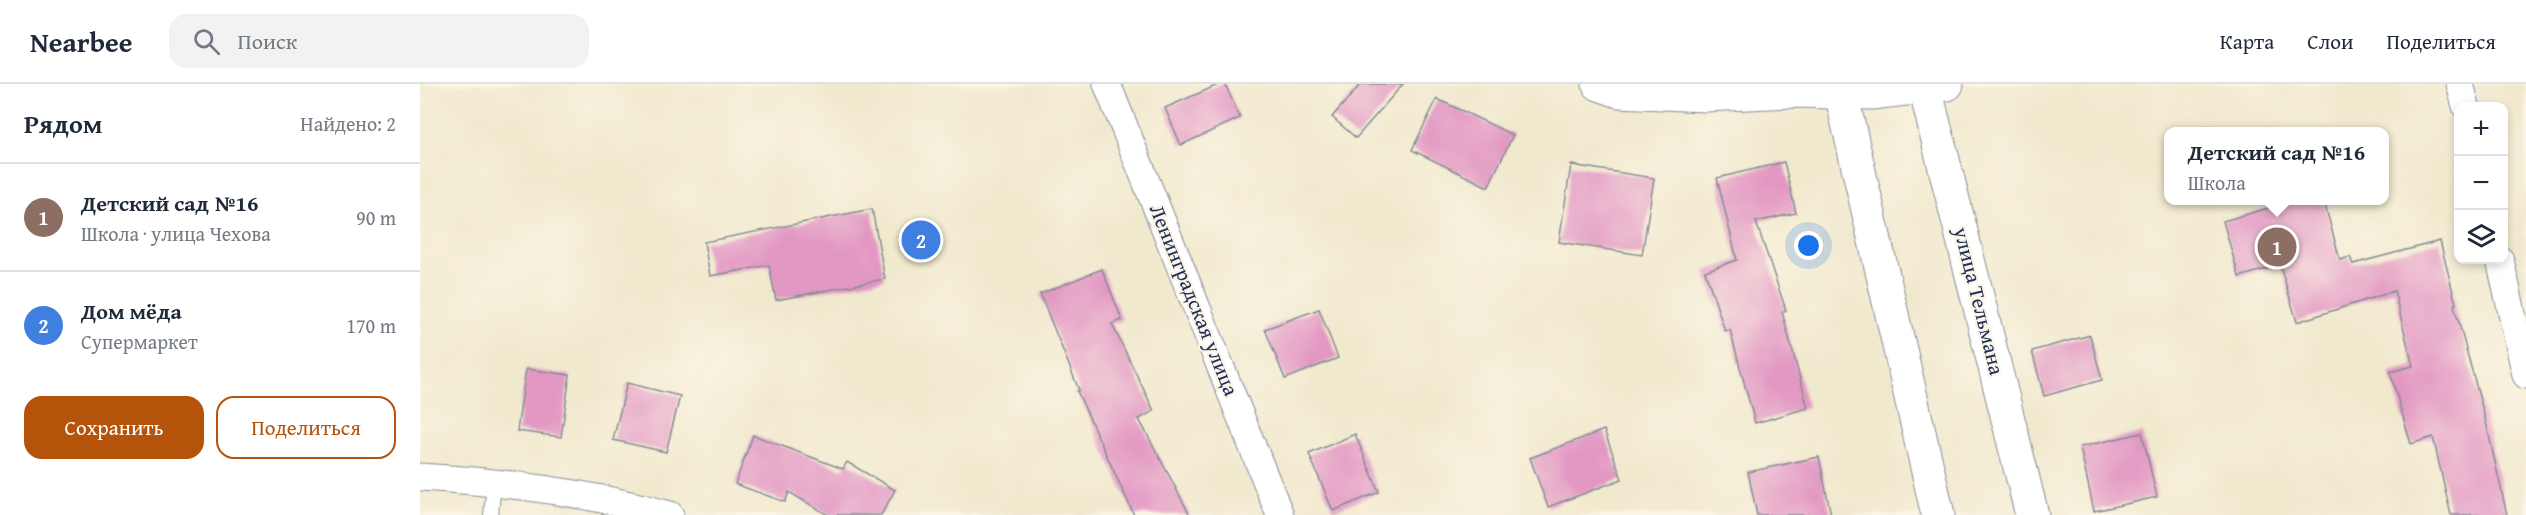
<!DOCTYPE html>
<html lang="ru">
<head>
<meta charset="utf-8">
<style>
  :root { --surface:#fff; --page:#f2f2f3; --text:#1f2937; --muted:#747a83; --line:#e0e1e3; --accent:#b45309 }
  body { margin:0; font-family:"Gentium Book Plus",serif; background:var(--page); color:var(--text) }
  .controls { position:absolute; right:18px; top:18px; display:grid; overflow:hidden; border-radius:12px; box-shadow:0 3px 9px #0003 }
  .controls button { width:54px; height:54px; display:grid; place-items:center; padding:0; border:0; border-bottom:2px solid var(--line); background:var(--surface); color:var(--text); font:30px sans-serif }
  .you { position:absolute; left:1389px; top:162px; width:21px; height:21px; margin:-15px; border:4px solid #fff; border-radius:50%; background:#1a73e8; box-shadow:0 0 0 9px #1a73e833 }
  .badge { display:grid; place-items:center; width:39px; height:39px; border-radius:50%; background:var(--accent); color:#fff; font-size:20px; font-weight:700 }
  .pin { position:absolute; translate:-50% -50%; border:3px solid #fff; box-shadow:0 2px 6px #0006 }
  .popup { position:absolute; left:1744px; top:43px; width:225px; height:78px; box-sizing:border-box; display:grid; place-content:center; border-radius:12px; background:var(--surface); filter:drop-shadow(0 2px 4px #0005); font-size:20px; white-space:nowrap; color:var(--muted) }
  .popup b { font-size:22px; color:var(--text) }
  .popup::after { content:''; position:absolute; left:50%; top:100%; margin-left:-12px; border:12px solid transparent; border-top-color:var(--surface) }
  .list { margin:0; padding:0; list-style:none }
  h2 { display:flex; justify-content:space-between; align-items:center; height:78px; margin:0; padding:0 24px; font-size:26px }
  h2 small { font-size:20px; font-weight:400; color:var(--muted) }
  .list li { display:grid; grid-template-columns:39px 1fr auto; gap:18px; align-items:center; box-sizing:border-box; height:108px; padding:0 24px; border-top:2px solid var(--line) }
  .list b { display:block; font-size:22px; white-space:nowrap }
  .list p { margin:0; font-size:20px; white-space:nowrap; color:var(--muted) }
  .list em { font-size:20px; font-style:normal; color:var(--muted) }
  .actions { display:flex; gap:12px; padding:18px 24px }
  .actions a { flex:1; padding:14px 0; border:2px solid var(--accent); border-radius:18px; text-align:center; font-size:21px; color:var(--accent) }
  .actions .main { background:var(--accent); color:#fff }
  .icon { flex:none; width:33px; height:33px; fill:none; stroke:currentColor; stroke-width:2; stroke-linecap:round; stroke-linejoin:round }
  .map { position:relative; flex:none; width:2106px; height:431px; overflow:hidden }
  header { display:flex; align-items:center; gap:36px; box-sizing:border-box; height:84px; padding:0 30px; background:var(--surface); border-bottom:2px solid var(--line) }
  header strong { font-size:28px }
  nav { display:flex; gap:33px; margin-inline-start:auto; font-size:21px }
  .search { width:420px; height:54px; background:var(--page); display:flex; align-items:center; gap:15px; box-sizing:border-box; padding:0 21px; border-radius:18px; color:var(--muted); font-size:22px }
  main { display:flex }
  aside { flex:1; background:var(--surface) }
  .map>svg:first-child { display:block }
  .building { fill:#e298c3 }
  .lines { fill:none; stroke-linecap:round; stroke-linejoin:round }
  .service-casing { stroke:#868c96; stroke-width:16 }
  .minor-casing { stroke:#868c96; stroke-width:29 }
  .tertiary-casing { stroke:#868c96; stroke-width:35 }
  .secondary-casing { stroke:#868c96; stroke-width:35 }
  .service { stroke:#fff; stroke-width:14 }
  .minor { stroke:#fff; stroke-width:27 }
  .tertiary { stroke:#fff; stroke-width:33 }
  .secondary { stroke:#fff; stroke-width:33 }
  .labels { text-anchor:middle; stroke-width:4.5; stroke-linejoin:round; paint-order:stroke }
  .street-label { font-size:21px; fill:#1b2f5e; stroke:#fcf5e5 }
</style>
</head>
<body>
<header>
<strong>Nearbee</strong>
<div class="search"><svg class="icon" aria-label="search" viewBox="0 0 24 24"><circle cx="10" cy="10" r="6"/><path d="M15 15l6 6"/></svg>Поиск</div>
<nav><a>Карта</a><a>Слои</a><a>Поделиться</a></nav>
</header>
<main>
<aside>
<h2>Рядом<small>Найдено: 2</small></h2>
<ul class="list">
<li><span class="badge" style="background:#8d6e63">1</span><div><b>Детский сад №16</b><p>Школа · улица Чехова</p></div><em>90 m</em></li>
<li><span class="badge" style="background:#3f7fe0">2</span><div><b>Дом мёда</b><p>Супермаркет</p></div><em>170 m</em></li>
</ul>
<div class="actions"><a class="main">Сохранить</a><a>Поделиться</a></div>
</aside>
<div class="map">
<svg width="2106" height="431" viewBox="0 0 2106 431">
  <rect width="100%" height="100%" fill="#fcf5e5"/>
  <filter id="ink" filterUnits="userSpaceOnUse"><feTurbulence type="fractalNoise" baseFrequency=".0167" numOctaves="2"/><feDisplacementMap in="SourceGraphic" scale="12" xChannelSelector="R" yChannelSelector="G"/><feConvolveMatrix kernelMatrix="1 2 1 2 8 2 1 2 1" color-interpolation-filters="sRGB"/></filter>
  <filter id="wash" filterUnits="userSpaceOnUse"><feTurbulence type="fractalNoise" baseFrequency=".008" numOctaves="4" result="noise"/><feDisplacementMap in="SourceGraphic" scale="24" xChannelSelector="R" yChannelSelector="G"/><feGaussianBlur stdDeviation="1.35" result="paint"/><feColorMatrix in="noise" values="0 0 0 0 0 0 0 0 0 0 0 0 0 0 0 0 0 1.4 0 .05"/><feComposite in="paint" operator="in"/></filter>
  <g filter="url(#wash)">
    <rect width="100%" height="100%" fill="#f1e9ce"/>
    <g id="blocks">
      <path class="building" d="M 800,0 L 805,0 L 820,34 L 761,61 L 745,24 Z
        M 941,0 L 983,0 L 936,54 L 912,33 Z
        M 1017,15 L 1093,51 L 1068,103 L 992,66 Z
        M 1364,78 L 1376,129 L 1336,138 L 1366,226 L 1362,228 L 1388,324 L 1335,339 L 1310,246 L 1305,247 L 1285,187 L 1317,176 L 1297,94 Z
        M 1151,81 L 1234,94 L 1222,171 L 1139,158 Z
        M 1873,117 L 1904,117 L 1920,176 L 1930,173 L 1933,180 L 2020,157 L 2036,220 L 2034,221 L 2066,338 L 2087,431 L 2031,431 L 2013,353 L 1991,360 L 1970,288 L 1993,282 L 1974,207 L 1877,238 L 1860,181 L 1819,193 L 1803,137 Z
        M 452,125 L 465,195 L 356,216 L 349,181 L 290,192 L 284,158 Z
        M 682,185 L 702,236 L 692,240 L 734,327 L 719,335 L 770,431 L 714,431 L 657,307 L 659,306 L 620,210 Z
        M 899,225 L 918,274 L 865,295 L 845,245 Z
        M 1670,251 L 1682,296 L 1624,312 L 1612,267 Z
        M 106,285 L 150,291 L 141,353 L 97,347 Z
        M 207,299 L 260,312 L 246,368 L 193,356 Z
        M 1184,346 L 1202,395 L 1128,423 L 1110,374 Z
        M 1722,349 L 1737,413 L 1674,427 L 1660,363 Z
        M 935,350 L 959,408 L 913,427 L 889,370 Z
        M 333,351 L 423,385 L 427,378 L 475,406 L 461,431 L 408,431 L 369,408 L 365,418 L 315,400 Z
        M 1399,373 L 1411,431 L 1337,431 L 1328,388 Z"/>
    </g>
  </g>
  <g filter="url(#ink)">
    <use href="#blocks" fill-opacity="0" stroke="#868c96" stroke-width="1.5"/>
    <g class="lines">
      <g class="service-casing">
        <path id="service" d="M 71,431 L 74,398"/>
      </g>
      <g class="minor-casing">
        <path id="minor" d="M 687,0 L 860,431
          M 2040,0 L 2046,22
          M 2080,176 L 2106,291
          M 0,393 C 85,398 168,408 250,431"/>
      </g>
      <g class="tertiary-casing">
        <path id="tertiary" d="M 1179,0 L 1199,7 L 1285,11 L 1372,7 L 1452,9 L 1527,0"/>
      </g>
      <g class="secondary-casing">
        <path id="secondary" d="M 1419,0 L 1518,431
          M 1504,0 L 1612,431"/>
      </g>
      <use href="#service" class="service"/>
      <use href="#minor" class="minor"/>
      <use href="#tertiary" class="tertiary"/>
      <use href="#secondary" class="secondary"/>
    </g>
  </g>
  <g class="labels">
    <g class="street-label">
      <text transform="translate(774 216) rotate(68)" y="7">Ленинградская улица</text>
      <text transform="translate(1559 217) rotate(76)" y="7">улица Тельмана</text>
    </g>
  </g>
</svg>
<div class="controls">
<button>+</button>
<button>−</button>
<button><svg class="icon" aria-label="layers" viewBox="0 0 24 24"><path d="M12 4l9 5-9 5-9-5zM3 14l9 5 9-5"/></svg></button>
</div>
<div class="you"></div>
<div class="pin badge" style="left:1857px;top:163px;background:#8d6e63">1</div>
<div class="popup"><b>Детский сад №16</b>Школа</div>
<div class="pin badge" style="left:501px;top:156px;background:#3f7fe0">2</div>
</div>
</main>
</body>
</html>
